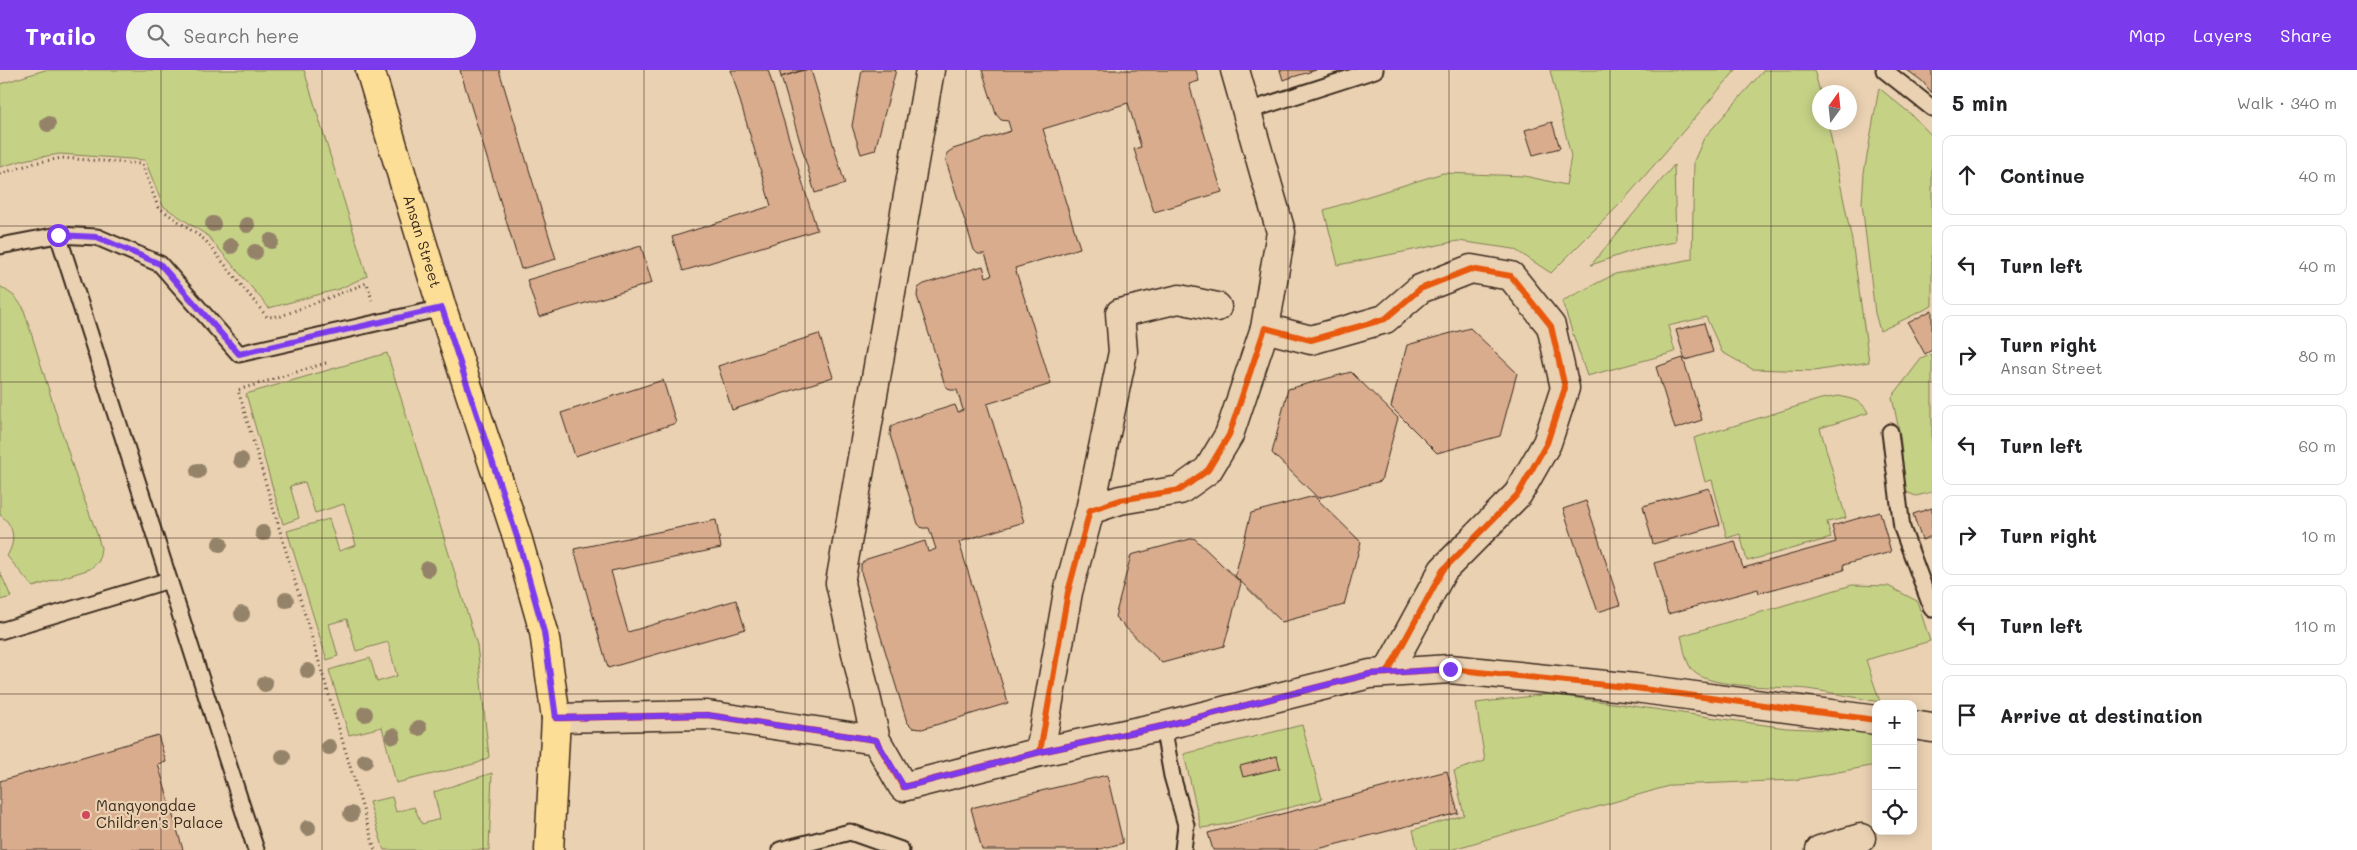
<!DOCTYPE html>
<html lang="en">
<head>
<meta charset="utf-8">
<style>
  :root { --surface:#fff; --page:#f6f6f6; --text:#202124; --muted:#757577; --line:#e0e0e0; --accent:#7c3aed }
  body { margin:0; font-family:Mali,sans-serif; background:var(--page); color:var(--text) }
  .controls { position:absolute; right:15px; bottom:15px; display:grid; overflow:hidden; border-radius:10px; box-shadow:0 2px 12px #0003 }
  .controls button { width:45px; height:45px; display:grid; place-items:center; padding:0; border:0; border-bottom:1px solid var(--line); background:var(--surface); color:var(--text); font:25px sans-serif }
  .compass { position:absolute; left:1812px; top:15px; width:45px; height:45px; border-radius:50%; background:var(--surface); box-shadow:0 2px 12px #0003; rotate:15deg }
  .stop { position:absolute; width:15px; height:15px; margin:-11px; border:4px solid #7c3aed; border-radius:50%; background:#fff }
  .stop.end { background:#7c3aed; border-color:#fff; box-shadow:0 1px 5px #0008 }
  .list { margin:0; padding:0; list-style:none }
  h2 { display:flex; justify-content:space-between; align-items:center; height:65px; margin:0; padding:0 20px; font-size:21px }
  h2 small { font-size:16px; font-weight:400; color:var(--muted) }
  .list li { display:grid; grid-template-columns:32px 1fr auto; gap:15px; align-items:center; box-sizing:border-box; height:80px; margin:0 10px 10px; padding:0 10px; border:1px solid var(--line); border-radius:10px }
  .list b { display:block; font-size:19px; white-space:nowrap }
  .list p { margin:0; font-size:16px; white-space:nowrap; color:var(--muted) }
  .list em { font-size:16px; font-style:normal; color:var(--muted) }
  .icon { flex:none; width:28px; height:28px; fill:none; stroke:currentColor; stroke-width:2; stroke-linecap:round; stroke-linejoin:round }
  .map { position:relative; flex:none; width:1932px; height:780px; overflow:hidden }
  header { display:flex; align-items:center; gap:30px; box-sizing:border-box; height:70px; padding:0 25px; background:var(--accent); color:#fff }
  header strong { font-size:24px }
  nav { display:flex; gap:28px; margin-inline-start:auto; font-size:18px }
  .search { width:350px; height:45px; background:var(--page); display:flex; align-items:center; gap:12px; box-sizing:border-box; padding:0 18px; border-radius:28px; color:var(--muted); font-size:19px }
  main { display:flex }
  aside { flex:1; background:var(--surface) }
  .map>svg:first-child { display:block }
  .green { fill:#c5d286; stroke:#807e52 }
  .building { fill:#d9ac8e; stroke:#3b2a1e }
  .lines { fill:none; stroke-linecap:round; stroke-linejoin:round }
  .service-casing { stroke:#3b2a1e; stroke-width:19 }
  .minor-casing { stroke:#3b2a1e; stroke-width:31 }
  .primary-casing { stroke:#3b2a1e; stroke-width:31 }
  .path { stroke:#3b2a1e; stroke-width:3; stroke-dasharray:1 4; stroke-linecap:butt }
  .service { stroke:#ead1b2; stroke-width:15 }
  .minor { stroke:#ead1b2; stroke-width:28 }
  .primary { stroke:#fdde96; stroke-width:28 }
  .cycleway-casing { stroke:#ead1b2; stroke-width:9 }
  .cycleway { stroke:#e8590c; stroke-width:6 }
  .tree { fill:#958369 }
  .route { stroke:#7c3aed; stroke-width:6 }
  .grid { fill:none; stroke:#3b2a1e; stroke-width:1; stroke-opacity:0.55 }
  .poi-dot { fill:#d1495b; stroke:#ead1b2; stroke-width:2 }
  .labels { text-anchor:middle; stroke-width:4.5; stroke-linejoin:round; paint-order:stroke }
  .street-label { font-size:15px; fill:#3b2a1e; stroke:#ead1b2 }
  .poi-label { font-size:15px; fill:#3b2a1e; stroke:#ead1b2; text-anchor:start }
</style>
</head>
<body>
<header>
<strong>Trailo</strong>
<div class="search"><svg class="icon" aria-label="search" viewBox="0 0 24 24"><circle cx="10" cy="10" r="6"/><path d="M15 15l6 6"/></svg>Search here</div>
<nav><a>Map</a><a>Layers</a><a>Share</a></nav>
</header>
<main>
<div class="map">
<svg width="1932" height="780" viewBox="0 0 1932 780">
  <rect width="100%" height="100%" fill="#ead1b2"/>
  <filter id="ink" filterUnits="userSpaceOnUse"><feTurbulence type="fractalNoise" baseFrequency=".02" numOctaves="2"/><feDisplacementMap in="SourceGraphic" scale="10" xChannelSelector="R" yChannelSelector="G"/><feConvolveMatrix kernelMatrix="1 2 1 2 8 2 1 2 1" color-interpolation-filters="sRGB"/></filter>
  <g filter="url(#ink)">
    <path class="green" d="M 45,0 L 304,0 L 367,206 L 339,219 L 269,238 L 208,166 L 163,136 L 145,90 L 60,84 L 28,89 L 0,97 L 0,14 Z
      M 1550,0 L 1736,0 L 1623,131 L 1551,203 L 1514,179 L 1458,171 L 1338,195 L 1324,140 L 1443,103 L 1524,106 L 1566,115 L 1571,86 Z
      M 1764,0 L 1814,0 L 1820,22 L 1820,52 L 1828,53 L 1852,171 L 1869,292 L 1814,301 L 1752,299 L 1722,282 L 1706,247 L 1668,256 L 1675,282 L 1587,306 L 1562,231 L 1615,204 L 1692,189 L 1694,91 L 1704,68 Z
      M 1879,18 L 1912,45 L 1932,66 L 1932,236 L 1880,261 L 1875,243 L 1862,133 L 1864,103 Z
      M 1674,95 L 1676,172 L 1640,178 L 1591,195 Z
      M 0,216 L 14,226 L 23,237 L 76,407 L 97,464 L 101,478 L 99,491 L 90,499 L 33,517 L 7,486 C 16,472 15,455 0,445 Z
      M 387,283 L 477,575 L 489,687 L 478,693 L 396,713 L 382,657 L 349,665 L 329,600 L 370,588 L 377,612 L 397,606 L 388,572 L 356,581 L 347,549 L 329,554 L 338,586 L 327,590 L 287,461 L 329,449 L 339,481 L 356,475 L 344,434 L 315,443 L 305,412 L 290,416 L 299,448 L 283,454 L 246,324 Z
      M 1932,284 L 1932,422 L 1916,426 L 1906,422 L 1900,365 L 1892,327 L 1921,289 Z
      M 1839,326 C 1851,329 1863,330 1868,343 L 1820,358 L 1846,448 L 1827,452 L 1831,468 L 1747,491 L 1740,464 L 1727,468 L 1712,410 L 1705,412 L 1694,368 L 1821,329 Z
      M 0,502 L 11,527 L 0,530 Z
      M 1852,515 L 1888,516 L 1917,531 L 1930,571 L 1866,590 L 1880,632 C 1856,628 1832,622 1807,619 C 1781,616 1713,619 1694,602 C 1685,593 1684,577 1681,566 Z
      M 1549,624 L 1786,658 L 1876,662 L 1876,695 L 1795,710 L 1672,715 L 1450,780 L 1418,780 L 1413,760 L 1464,745 L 1454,701 L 1485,691 L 1476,633 Z
      M 1302,655 L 1322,729 L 1222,755 L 1201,758 L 1184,684 Z
      M 492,703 L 489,780 L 384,780 L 369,732 L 392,727 L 396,742 L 414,737 L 422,754 L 440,749 L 434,722 Z"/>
    <path class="building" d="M 460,0 L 499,0 L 556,189 L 521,199 Z
      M 731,0 L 768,0 L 817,160 L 683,201 L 672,167 L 771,136 Z
      M 779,0 L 804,0 L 781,7 Z
      M 804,0 L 811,0 L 845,114 L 815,123 L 781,7 Z
      M 862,0 L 896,0 L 875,80 L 861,84 L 852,56 Z
      M 982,0 L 1196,0 L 1199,11 L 1189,14 L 1222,122 L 1154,142 L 1134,79 L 1141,77 L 1128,33 L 1043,59 L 1080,178 L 1015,198 L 1051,314 L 987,334 L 1024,452 L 959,472 L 1008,633 L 922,659 L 913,658 L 907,652 L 861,502 L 861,494 L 867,489 L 925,471 L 928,482 L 936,479 L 929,458 L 922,458 L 918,454 L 890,365 L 891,357 L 897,353 L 955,335 L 958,342 L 963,340 L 957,320 L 950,320 L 945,315 L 917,226 L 918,218 L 924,214 L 983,196 L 986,207 L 992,205 L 985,184 L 978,184 L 974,180 L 946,91 L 947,83 L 953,79 L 1011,61 L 1008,51 L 1001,50 L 996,44 Z
      M 1280,0 L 1316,0 L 1283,10 Z
      M 1907,0 L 1932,0 L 1932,23 L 1922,11 Z
      M 1552,52 L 1560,78 L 1533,85 L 1525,60 Z
      M 641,176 L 652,213 L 539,247 L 527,210 Z
      M 1932,240 L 1932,280 L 1925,284 L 1908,253 Z
      M 1704,253 L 1713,282 L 1685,290 L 1676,260 Z
      M 1470,258 L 1517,303 L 1500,366 L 1437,383 L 1391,337 L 1407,275 Z
      M 819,264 L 833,307 L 732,340 L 718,296 Z
      M 1683,288 L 1702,350 L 1675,359 L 1656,297 Z
      M 1351,302 L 1398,348 L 1381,411 L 1318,428 L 1272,383 L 1288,319 Z
      M 663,310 L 676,353 L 575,386 L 561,343 Z
      M 1709,418 L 1720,455 L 1653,474 L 1643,436 Z
      M 1314,426 L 1361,472 L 1344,535 L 1282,552 L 1235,506 L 1251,443 Z
      M 1586,431 L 1620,535 L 1598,542 L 1563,439 Z
      M 1932,438 L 1932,466 L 1922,470 L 1913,444 Z
      M 1880,442 L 1891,482 L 1843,495 L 1844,500 L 1759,523 L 1758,519 L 1668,544 L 1654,493 L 1735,471 L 1743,498 L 1836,472 L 1832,456 Z
      M 716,450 L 721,478 L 611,501 L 628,562 L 736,530 L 745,559 L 608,598 L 574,479 Z
      M 1194,468 L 1241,513 L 1224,576 L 1162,593 L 1115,547 L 1131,485 Z
      M 158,665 L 166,692 L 158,694 L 183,780 L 0,780 L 0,711 Z
      M 1277,686 L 1280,698 L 1243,707 L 1240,696 Z
      M 1447,701 L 1458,743 L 1314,780 L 1213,780 L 1208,763 Z
      M 1107,705 L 1123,773 L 1096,780 L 982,780 L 971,738 Z"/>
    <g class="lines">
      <g class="service-casing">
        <path id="service" d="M 1884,0 L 1932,38
          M 1248,41 L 1375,0
          M 58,165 L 256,780
          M 0,176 L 58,165 L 97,167 L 160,194 L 239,284 L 442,238
          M 1890,362 L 1902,458 L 1932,539
          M 0,561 L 169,510
          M 1163,656 L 1172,706 L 1186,755 L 1183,780
          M 780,780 L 850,762 L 901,780"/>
      </g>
      <g class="minor-casing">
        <path id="minor" d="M 1235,0 L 1281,162 L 1265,258
          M 1090,440 L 1123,282 L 1120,243 L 1179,229 L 1217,237
          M 556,648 L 707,645 L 876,670 L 903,717 L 1040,682 L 1163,656 L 1370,604 L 1450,599 L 1635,618 L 1876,650
          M 1913,655 L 1932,658
          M 876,670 L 840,513 L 930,0
          M 1040,682 L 1068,522 L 1090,440 L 1120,430 L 1180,420 L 1208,400 L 1229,365 L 1265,258 L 1311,270 L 1385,249 L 1420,219 L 1471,199 L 1511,206 L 1551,256 L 1565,318 L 1547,373 L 1518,424 L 1443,500 L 1387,603
          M 1820,780 L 1861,768"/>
      </g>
      <g class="primary-casing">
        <g id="primary">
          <path id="s1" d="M 370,0 L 442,238 L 518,470 L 544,562 L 556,648 L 549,780"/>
        </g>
      </g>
      <path class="path" d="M 0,104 L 34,93 L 62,88 L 142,94 L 158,137 L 205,170 L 267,247 L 281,246 L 367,213 L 372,230
        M 326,293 L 238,320 L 375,780"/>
      <use href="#service" class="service"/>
      <use href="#minor" class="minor"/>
      <use href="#primary" class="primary"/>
      <g class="cycleway-casing">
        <path id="cycleway" d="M 556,648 L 707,645 L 876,670 L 903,717 L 1040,682 L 1163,656 L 1370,604 L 1450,599 L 1635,618 L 1876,650
          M 1040,682 L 1068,522 L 1090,440 L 1120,430 L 1180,420 L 1208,400 L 1229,365 L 1265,258 L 1311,270 L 1385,249 L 1420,219 L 1471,199 L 1511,206 L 1551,256 L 1565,318 L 1547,373 L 1518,424 L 1443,500 L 1387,603"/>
      </g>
      <use href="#cycleway" class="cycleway"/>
    </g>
    <g class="tree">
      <circle cx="48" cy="54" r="8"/>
      <circle cx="213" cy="154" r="8"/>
      <circle cx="247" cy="155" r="8"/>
      <circle cx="271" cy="171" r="8"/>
      <circle cx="231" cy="176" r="8"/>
      <circle cx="255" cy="182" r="8"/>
      <circle cx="241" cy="390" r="8"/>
      <circle cx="198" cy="401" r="8"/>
      <circle cx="263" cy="463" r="8"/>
      <circle cx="220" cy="474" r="8"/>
      <circle cx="428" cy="499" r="8"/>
      <circle cx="286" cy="530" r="8"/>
      <circle cx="242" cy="544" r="8"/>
      <circle cx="308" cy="601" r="8"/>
      <circle cx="265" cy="614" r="8"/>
      <circle cx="365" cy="644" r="8"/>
      <circle cx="419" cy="658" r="8"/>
      <circle cx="393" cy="666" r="8"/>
      <circle cx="329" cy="677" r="8"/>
      <circle cx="283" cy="687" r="8"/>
      <circle cx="365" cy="691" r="8"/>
      <circle cx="351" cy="744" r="8"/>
      <circle cx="308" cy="758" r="8"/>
    </g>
  </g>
  <g class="lines" filter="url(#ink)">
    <path class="route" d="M 58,165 L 97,167 L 160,194 L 239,284 L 442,238 L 518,470 L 544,562 L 556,648 L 707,645 L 876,670 L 904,717 L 1040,682 L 1163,656 L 1370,604 L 1450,599"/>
  </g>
  <path class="grid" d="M 161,0 L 161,780M 322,0 L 322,780M 483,0 L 483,780M 644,0 L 644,780M 805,0 L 805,780M 966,0 L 966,780M 1127,0 L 1127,780M 1288,0 L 1288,780M 1449,0 L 1449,780M 1610,0 L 1610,780M 1771,0 L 1771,780M 0,156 L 1932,156M 0,312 L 1932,312M 0,468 L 1932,468M 0,624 L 1932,624"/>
  <circle class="poi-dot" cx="86" cy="745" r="5"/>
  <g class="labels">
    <g class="street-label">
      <text dy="5" stroke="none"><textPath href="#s1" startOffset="179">Ansan Street</textPath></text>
    </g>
    <g class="poi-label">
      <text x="96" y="741">Mangyongdae<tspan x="96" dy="17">Children's Palace</tspan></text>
    </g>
  </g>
</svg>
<div class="controls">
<button>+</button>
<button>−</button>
<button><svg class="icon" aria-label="locate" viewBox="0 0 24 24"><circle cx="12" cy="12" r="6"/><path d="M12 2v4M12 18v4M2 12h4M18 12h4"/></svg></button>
</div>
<svg class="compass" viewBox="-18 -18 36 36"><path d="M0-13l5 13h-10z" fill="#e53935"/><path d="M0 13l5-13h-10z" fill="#757577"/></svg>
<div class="stop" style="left:58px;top:165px"></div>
<div class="stop end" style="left:1450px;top:599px"></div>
</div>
<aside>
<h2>5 min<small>Walk · 340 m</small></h2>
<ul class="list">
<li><svg class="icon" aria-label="ahead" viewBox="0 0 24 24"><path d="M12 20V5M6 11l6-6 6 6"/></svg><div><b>Continue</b></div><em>40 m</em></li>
<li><svg class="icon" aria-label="left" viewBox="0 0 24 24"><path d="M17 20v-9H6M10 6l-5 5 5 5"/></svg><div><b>Turn left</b></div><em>40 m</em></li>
<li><svg class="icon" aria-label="right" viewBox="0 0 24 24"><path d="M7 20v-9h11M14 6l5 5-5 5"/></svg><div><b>Turn right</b><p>Ansan Street</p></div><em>80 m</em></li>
<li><svg class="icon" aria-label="left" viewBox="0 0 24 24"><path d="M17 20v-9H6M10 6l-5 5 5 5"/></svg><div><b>Turn left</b></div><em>60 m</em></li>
<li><svg class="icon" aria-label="right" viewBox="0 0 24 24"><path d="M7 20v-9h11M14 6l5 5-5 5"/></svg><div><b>Turn right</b></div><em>10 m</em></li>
<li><svg class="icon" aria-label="left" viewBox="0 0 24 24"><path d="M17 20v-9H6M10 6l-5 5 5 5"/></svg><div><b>Turn left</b></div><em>110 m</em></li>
<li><svg class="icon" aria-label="arrive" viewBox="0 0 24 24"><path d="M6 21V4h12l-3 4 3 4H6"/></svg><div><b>Arrive at destination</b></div></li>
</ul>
</aside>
</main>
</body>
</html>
